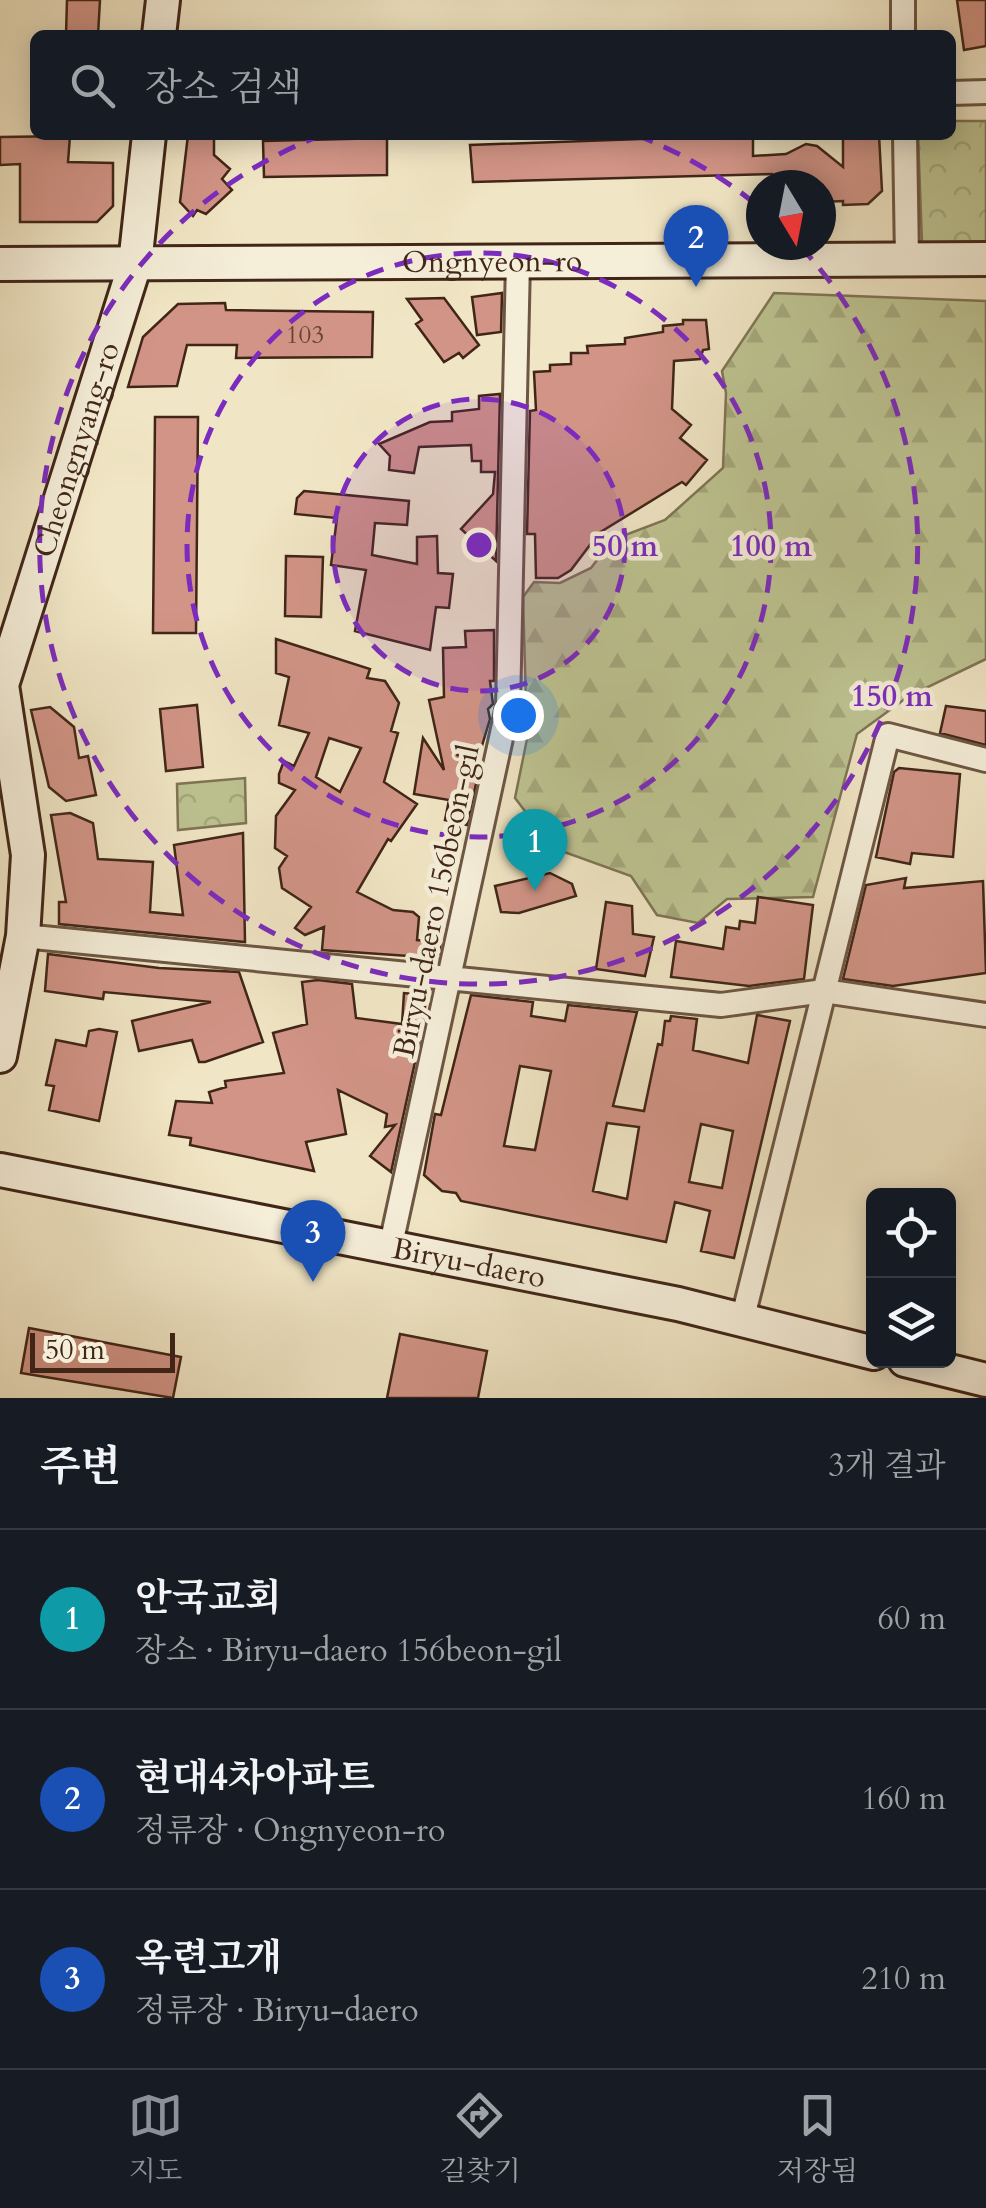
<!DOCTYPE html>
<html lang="ko">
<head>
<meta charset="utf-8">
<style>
  :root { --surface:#171b24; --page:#20242c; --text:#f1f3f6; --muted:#9ea1a6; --line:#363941; --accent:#8c9099 }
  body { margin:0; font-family:Cardo,"Noto Serif KR",serif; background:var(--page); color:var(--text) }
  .controls { position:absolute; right:30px; bottom:30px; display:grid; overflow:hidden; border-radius:15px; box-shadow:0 5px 25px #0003 }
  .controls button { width:90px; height:90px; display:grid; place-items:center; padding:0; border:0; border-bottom:2px solid var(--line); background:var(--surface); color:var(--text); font:50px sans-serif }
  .compass { position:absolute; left:746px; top:170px; width:90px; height:90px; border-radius:50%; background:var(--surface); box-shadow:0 5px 25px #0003; rotate:170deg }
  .scale { position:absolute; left:30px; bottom:25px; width:145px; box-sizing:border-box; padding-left:10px; border:5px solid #412618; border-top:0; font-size:28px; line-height:35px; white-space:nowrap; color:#412618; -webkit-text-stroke:8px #f5eed9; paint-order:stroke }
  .you { position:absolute; left:518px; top:715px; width:35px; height:35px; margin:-25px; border:8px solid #fff; border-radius:50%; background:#1a73e8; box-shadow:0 0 0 15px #1a73e833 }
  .badge { display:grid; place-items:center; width:65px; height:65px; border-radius:50%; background:var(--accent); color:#fff; font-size:32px; font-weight:700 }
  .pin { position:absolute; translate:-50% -82px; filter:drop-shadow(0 2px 5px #0008) }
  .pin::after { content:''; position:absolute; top:52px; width:35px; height:30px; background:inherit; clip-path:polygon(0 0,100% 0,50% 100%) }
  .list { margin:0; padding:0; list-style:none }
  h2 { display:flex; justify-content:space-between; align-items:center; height:130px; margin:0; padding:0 40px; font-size:42px }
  h2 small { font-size:32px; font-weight:400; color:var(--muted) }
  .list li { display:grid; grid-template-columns:65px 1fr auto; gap:30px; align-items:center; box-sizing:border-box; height:180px; padding:0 40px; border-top:2px solid var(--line) }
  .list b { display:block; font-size:38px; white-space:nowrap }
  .list p { margin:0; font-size:32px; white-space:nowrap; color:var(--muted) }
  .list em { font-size:32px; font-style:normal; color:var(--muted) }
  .icon { flex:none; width:55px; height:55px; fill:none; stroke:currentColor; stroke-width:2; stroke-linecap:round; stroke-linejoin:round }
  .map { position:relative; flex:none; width:986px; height:1398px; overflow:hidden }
  .search { position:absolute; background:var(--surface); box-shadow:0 5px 25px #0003; left:30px; right:30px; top:30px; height:110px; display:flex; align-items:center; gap:25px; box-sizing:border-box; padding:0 35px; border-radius:15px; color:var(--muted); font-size:38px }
  .sheet { height:670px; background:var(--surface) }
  nav { display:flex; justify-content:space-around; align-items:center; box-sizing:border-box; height:140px; border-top:2px solid var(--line); background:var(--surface); font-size:28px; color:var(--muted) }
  nav a { display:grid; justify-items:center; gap:5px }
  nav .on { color:var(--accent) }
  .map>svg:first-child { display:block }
  .forest { fill:url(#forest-firs); stroke:#7f7454; stroke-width:2.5 }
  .park { fill:url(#park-crowns); stroke:#7f7454; stroke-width:2.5 }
  .building { fill:#d19486; stroke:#412618; stroke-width:2.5; fill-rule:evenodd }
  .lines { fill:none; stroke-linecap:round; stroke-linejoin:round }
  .street-casing { stroke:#6d5643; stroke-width:28 }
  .secondary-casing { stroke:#412618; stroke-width:38 }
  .street { stroke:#f5eed9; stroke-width:22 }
  .secondary { stroke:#f5eed9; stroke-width:32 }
  .ring { fill:none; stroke:#7b2cbf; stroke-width:5; stroke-dasharray:18 12 }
  .labels { text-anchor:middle; stroke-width:9; stroke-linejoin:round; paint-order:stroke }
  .number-label { font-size:25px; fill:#654234 }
  .street-label { font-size:30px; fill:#412618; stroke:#f5eed9 }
  .centre { fill:#7b2cbf; stroke:#f5eed9; stroke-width:5 }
  .ring-label { font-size:30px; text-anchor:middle; font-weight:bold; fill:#7b2cbf; stroke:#f5eed9; stroke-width:9; stroke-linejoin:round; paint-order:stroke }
</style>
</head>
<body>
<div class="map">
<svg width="986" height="1398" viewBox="0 0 986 1398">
  <defs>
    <pattern id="forest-firs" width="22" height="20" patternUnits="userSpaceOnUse" patternTransform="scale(2.5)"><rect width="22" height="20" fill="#bdc391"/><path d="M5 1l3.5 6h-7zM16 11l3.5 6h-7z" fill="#a4a77c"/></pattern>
    <pattern id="park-crowns" width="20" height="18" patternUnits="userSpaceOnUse" patternTransform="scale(2.5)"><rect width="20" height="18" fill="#bdc391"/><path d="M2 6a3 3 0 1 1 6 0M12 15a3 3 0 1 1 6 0" fill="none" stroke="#a4a77c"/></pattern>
  </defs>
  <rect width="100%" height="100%" fill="#f0e5c4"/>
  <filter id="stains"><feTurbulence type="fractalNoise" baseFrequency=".002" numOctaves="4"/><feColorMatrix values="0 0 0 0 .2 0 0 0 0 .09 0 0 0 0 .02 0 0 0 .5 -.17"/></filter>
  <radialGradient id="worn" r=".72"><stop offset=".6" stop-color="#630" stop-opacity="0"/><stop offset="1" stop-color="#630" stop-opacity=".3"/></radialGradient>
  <path class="forest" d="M 774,293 L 986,301 L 986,659 L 909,696 L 857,734 L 813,897 L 727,899 L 698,923 L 657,915 L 631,876 L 553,848 L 515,798 L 527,739 L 523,597 L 534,582 L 560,583 L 591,568 L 612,540 L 665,520 L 723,468 L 726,393 L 722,371 Z"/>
  <path class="park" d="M 951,121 L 986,121 L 986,244 L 922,243 L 918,135 L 951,135 Z
    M 245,778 L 246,823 L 178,830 L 177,784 Z"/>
  <path class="building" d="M 67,0 L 100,0 L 98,35 L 66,35 Z
    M 957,0 L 986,0 L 986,46 L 964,50 Z
    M 188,135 L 214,135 L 214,155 L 230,169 L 222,179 L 232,190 L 206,214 L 197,210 L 193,216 L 180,202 Z
    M 753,135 L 753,156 L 786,154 L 806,144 L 817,146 L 843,167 L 843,135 L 879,135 L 882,191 L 868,204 L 843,205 L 843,201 L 821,202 L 821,185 L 772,185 L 772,174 L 473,182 L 470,145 Z
    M 70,136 L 68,162 L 113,163 L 113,206 L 97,222 L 20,222 L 20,164 L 0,165 L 0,137 Z
    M 387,138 L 387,175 L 264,177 L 263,141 Z
    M 502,293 L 501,332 L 477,335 L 472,297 Z
    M 444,298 L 479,345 L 463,358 L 459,353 L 444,362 L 416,324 L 422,320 L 407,299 Z
    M 225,303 L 226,310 L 373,312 L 372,357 L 236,358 L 237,345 L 187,345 L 177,386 L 128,387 L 143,337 L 178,304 Z
    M 683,320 L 706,320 L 709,349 L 703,350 L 700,359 L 674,361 L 672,409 L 691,425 L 680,438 L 707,460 L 686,485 L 682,482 L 599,533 L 571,570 L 558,578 L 536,578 L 535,534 L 527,534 L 530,411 L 536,410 L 534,372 L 550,371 L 550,365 L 571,364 L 571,353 L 588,353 L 587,346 L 625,344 L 625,338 L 663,332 L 663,326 L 683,324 Z
    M 500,394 L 496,561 L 461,529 L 493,494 L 495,472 L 481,472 L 481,461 L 472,461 L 471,445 L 419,447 L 414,473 L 389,470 L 390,456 L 379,444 L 430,422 L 452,421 L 452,412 L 479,409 L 479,396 Z
    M 155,417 L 198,417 L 196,633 L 153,633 Z
    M 304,491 L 409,501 L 407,525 L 375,523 L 372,555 L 417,564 L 417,537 L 437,536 L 438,573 L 453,574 L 449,608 L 436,607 L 430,650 L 355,631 L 366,570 L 331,565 L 337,518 L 295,514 L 297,498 Z
    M 286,556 L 323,557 L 321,617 L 285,616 Z
    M 494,630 L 494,681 L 490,681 L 493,704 L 488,709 L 490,719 L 475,769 L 479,770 L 467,825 L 445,820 L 449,800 L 414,794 L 423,738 L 444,770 L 429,700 L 444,697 L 443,648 L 466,647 L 465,631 Z
    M 276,639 L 370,669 L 367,678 L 385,681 L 399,703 L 391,731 L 398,733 L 384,782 L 417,804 L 391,841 L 388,839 L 357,892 L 393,910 L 413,912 L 419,917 L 417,940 L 441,942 L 438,958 L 322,950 L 324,927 L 305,935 L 295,928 L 311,907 L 282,888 L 279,868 L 287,856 L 275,848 L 276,816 L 295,790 L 279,783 L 279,774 L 284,761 L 294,766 L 309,733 L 279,725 L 289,677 L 276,673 ZM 329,738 L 361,748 L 340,792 L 316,777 Z
    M 197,705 L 203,767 L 166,771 L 160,709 Z
    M 946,706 L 986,711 L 986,745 L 940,733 Z
    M 50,707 L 74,727 L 79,758 L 88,756 L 96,795 L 66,801 L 49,787 L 31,710 Z
    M 899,768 L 960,774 L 953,857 L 912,853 L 910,864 L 876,857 L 894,772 Z
    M 70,813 L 93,823 L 98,859 L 153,862 L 150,912 L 183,915 L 174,845 L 243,833 L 245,942 L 59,924 L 59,902 L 66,902 L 51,815 Z
    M 550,873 L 572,884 L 576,896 L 519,913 L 501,912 L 495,886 Z
    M 906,878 L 904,888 L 983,881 L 986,973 L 893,986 L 843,979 L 866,885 Z
    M 758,897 L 813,905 L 804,979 L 749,986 L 671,977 L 676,941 L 723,949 L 726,927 L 739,929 L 740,921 L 755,923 Z
    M 606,902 L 632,906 L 633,934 L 654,937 L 645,976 L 596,969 Z
    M 48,954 L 159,968 L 239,972 L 263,1042 L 205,1062 L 199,1062 L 192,1040 L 139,1051 L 132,1021 L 211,1002 L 104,992 L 103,999 L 45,991 Z
    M 318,980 L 352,984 L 356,1018 L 402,1024 L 404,993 L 425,995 L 425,1016 L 391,1172 L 370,1156 L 395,1125 L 385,1127 L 387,1114 L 338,1090 L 346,1134 L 306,1142 L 314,1171 L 190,1145 L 191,1138 L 169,1135 L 176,1101 L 212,1103 L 209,1092 L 226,1087 L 225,1081 L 284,1073 L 273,1033 L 307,1024 L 302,982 Z
    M 471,995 L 533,1002 L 531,1016 L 565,1021 L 568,1005 L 637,1012 L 613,1106 L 644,1111 L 658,1044 L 662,1045 L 665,1021 L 670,1021 L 671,1016 L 697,1019 L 693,1050 L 748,1063 L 757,1015 L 790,1021 L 734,1258 L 701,1251 L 710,1211 L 675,1202 L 666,1242 L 461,1201 L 456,1193 L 442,1191 L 424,1175 L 435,1114 L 441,1115 ZM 520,1066 L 551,1071 L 535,1150 L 504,1146 ZM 607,1123 L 639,1127 L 627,1199 L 593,1191 ZM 701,1124 L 733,1131 L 722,1188 L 689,1182 Z
    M 99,1029 L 117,1032 L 99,1121 L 49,1110 L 54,1086 L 46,1085 L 56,1040 L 86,1046 L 89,1031 Z
    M 29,1328 L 181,1357 L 173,1398 L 21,1373 Z
    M 400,1334 L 487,1351 L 478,1398 L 387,1398 Z"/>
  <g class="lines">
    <g class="street-casing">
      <path id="street" d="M 903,0 L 903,35
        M 951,93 L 986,92
        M 905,135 L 907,259
        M 23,936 L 721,1005 L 824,991 L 986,1015
        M 390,1249 L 508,706 L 518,262
        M 742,1321 L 888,735 L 986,760"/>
    </g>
    <g class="secondary-casing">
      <g id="secondary">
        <path d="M 159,35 L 163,0"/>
        <path id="s1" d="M 0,264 L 986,259"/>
        <path id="s2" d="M 0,1056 L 23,936 L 28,855 L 2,685 L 135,264 L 149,135"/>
        <path id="s3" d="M 0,1170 L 678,1304 L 874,1353"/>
        <path d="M 905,1360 L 986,1380"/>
      </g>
    </g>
    <use href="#street" class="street"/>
    <use href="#secondary" class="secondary"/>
  </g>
  <circle cx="479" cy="545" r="146" fill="#7b2cbf" fill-opacity=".12"/>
  <g class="ring">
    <circle cx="479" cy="545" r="146"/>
    <circle cx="479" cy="545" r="292"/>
    <path d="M636 135A439 439 0 0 1 758 206M800 246A439 439 0 1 1 322 135"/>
  </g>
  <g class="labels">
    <g class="number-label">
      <text x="305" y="343">103</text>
    </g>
    <g class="street-label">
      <text dy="10" stroke="none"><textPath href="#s1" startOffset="492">Ongnyeon-ro</textPath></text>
      <text dy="10" stroke="none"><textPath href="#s2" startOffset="622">Cheongnyang-ro</textPath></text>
      <text transform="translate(436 901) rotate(-78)" y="10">Biryu-daero 156beon-gil</text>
      <text dy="10" stroke="none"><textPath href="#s3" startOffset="478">Biryu-daero</textPath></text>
    </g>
  </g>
  <circle cx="479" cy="545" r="15" class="centre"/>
  <g class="ring-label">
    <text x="625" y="556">50 m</text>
    <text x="771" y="556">100 m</text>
    <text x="892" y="706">150 m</text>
  </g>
  <rect width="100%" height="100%" filter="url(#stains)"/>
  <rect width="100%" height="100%" fill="url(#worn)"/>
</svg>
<div class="controls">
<button><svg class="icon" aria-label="locate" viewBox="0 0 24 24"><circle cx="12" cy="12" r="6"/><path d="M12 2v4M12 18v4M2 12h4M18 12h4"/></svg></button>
<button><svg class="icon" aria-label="layers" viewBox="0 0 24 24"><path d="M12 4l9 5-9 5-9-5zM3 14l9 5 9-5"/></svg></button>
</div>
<svg class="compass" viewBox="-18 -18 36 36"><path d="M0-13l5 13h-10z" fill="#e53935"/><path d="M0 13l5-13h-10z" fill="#9ea1a6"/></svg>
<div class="scale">50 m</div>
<div class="you"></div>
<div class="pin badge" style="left:535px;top:891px;background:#0f9aa8">1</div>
<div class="pin badge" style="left:696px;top:287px;background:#1a4fb4">2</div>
<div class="pin badge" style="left:313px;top:1282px;background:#1a4fb4">3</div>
<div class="search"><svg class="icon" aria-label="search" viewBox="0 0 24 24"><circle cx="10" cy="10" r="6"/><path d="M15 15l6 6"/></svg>장소 검색</div>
</div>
<section class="sheet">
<h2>주변<small>3개 결과</small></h2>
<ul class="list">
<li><span class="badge" style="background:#0f9aa8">1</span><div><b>안국교회</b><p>장소 · Biryu-daero 156beon-gil</p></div><em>60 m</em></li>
<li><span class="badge" style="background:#1a4fb4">2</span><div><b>현대4차아파트</b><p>정류장 · Ongnyeon-ro</p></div><em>160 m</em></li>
<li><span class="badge" style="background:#1a4fb4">3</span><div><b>옥련고개</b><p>정류장 · Biryu-daero</p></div><em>210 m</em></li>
</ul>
</section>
<nav>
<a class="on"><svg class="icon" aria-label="map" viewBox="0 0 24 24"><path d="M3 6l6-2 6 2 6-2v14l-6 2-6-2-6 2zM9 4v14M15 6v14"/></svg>지도</a>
<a><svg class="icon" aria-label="directions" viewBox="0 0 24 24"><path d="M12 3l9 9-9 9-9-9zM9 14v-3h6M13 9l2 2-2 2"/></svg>길찾기</a>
<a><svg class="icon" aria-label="saved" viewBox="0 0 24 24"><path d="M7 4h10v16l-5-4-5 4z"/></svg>저장됨</a>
</nav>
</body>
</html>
